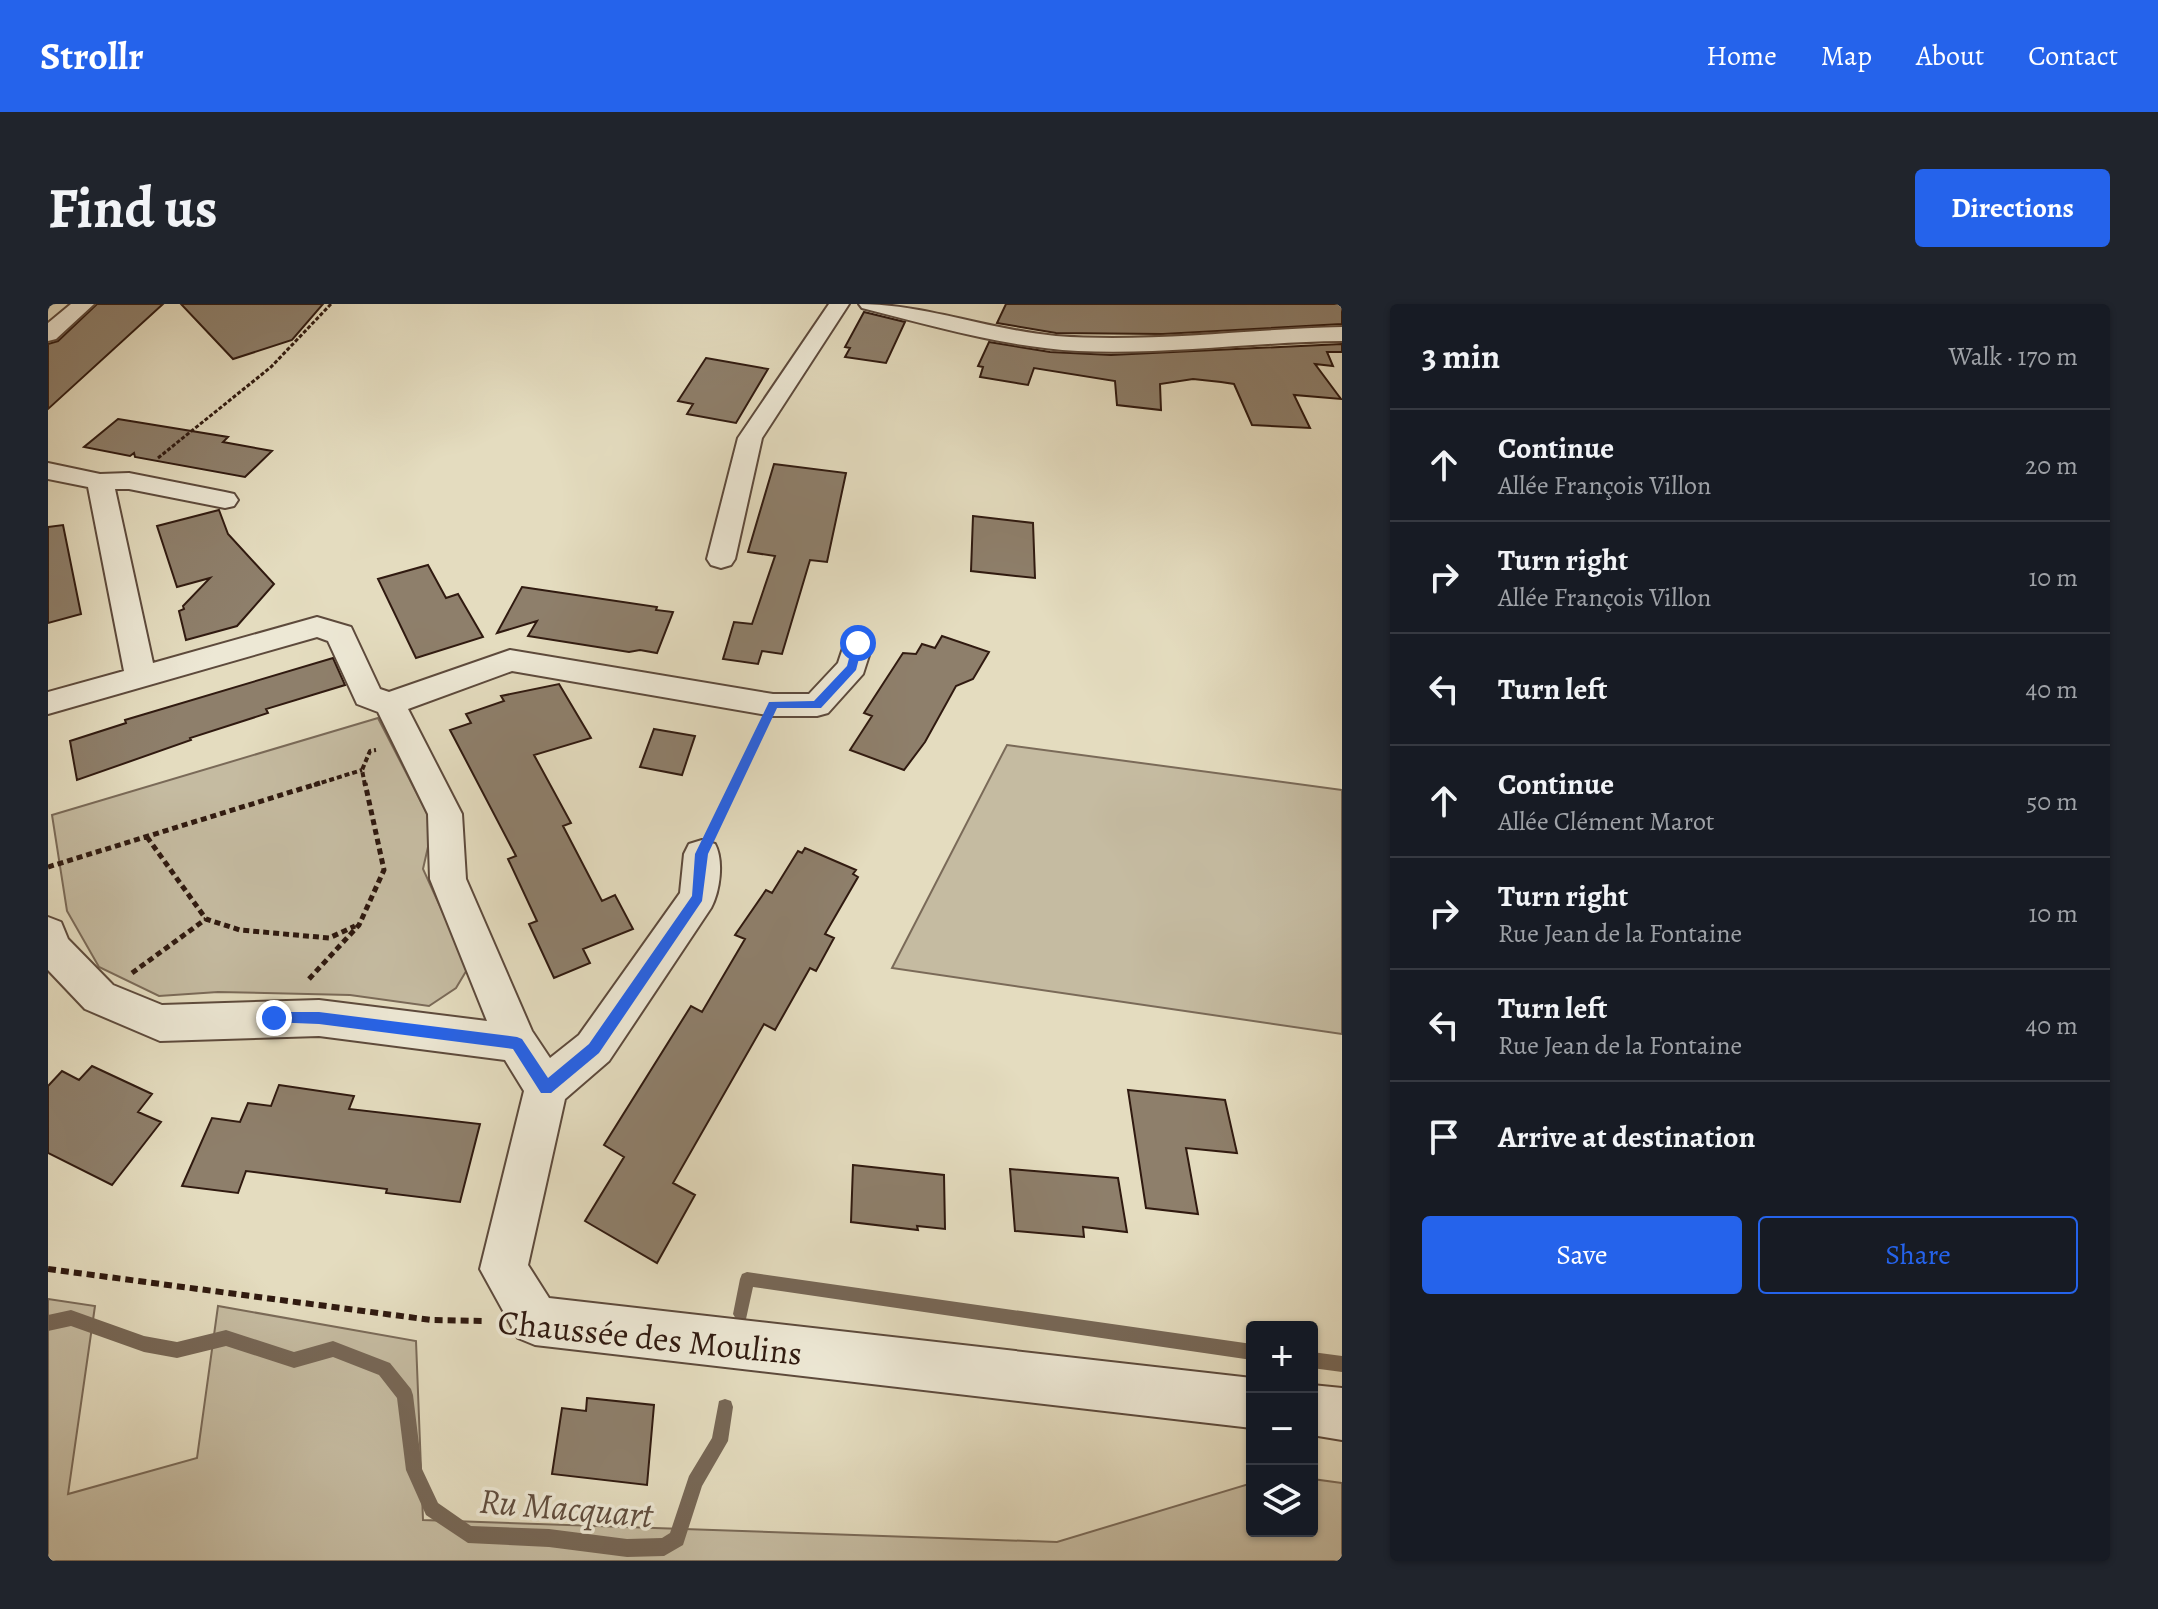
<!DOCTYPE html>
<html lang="en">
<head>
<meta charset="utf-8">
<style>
  :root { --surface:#171b24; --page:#20242c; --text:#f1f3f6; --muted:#9ea1a6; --line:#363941; --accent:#2563eb }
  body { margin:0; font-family:Alegreya,serif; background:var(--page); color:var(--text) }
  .controls { position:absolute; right:24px; bottom:24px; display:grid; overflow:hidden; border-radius:8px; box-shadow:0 2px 6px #0004 }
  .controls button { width:72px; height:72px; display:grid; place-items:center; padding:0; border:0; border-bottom:2px solid var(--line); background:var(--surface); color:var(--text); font:40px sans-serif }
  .stop { position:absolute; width:24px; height:24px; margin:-18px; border:6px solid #2563eb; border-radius:50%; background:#fff }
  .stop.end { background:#2563eb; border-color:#fff; box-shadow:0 2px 8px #0008 }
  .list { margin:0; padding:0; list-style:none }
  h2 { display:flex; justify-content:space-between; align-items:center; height:104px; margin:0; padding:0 32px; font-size:34px }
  h2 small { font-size:26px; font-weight:400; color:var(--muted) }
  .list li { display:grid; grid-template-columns:52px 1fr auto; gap:24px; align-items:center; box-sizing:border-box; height:112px; padding:0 32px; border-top:2px solid var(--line) }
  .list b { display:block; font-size:30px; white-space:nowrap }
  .list p { margin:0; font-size:26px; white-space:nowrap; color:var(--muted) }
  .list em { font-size:26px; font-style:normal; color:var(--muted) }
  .actions { display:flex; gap:16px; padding:24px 32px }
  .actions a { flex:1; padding:18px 0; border:2px solid var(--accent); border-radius:8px; text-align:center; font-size:28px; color:var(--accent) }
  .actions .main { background:var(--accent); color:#fff }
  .icon { flex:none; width:44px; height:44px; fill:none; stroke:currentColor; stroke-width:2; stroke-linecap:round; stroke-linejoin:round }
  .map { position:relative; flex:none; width:1294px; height:1257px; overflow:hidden; border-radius:8px }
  header { display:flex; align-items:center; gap:48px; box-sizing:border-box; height:112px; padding:0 40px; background:var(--accent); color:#fff }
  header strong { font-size:38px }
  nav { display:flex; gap:44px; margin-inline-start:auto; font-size:28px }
  .intro { display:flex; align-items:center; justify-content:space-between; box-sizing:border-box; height:192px; padding:0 48px }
  h1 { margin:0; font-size:56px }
  .button { padding:20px 36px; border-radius:8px; background:var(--accent); color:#fff; font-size:28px; font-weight:700 }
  main { display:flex; gap:48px; padding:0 48px }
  aside { flex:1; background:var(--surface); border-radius:8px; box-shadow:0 2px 6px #0004 }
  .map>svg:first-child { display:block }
  .green { fill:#c5bba1; stroke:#7a6a58; stroke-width:2 }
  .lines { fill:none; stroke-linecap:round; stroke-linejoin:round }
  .stream { fill:#776756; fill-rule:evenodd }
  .building { fill:#8e7f6b; stroke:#301a10; stroke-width:2 }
  .minor-casing { stroke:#5d4a3c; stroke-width:4 }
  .path-far3 { stroke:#301a10; stroke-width:3; stroke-dasharray:4 2; stroke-linecap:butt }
  .path-far2 { stroke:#301a10; stroke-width:4; stroke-dasharray:5 3; stroke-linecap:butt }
  .path-far1 { stroke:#301a10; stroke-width:5; stroke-dasharray:6 4; stroke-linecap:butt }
  .path { stroke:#301a10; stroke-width:6; stroke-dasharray:8 5; stroke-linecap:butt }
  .minor { fill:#ede8d5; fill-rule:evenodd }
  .route { fill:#2563eb }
  .labels { text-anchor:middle; stroke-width:7; stroke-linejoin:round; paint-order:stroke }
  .near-street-label { font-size:34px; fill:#301a10; stroke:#ede8d5 }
  .near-water-label { font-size:36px; font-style:italic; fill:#604d3e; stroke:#ede8d5 }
</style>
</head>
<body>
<header>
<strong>Strollr</strong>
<nav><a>Home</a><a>Map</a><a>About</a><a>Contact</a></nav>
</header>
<div class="intro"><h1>Find us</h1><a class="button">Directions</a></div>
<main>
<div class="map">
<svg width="1294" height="1257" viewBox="0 0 1294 1257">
  <rect width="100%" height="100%" fill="#e4dcbf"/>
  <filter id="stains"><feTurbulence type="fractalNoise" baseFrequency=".0025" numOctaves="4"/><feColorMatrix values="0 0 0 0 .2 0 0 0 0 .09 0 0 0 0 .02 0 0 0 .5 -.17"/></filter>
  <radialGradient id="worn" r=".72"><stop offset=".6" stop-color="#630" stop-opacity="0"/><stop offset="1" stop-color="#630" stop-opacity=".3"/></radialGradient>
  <path class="green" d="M 330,414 L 385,521 L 375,565 L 420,664 L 408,684 L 381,702 L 302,691 L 170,688 L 111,692 L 51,663 L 19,607 L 4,511 Z
    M 959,441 L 1294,486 L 1294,730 L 844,664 Z
    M 0,995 L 47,1002 L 20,1190 L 149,1154 L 170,1002 L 368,1037 L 375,1216 L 1009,1238 L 1204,1179 L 1204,1227 L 1264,1227 L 1264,1175 L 1294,1179 L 1294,1257 L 0,1257 Z"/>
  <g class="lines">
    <path class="stream" d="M 699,968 L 1204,1040 L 1204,1056 L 705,983 L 698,1015 L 693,1018 L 688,1015 L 685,1010 L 692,975 L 694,970 Z
      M 23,1006 L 96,1032 L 129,1038 L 178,1026 L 246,1048 L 285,1037 L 342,1059 L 363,1085 L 365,1091 L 374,1165 L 390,1199 L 423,1222 L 501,1225 L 579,1235 L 614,1234 L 622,1229 L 641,1172 L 664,1134 L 671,1097 L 677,1095 L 683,1097 L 685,1103 L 680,1137 L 654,1182 L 635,1241 L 616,1252 L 579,1253 L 501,1243 L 420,1239 L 378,1211 L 358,1166 L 349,1094 L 331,1071 L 285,1053 L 246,1064 L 178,1042 L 129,1054 L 96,1048 L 23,1022 L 0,1027 L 0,1011 Z
      M 1264,1048 L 1294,1052 L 1294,1068 L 1264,1064 Z"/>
  </g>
  <path class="building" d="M 49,0 L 115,0 L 0,105 L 0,40 L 10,37 Z
    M 133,0 L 275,0 L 244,36 L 185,55 Z
    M 958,0 L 1294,0 L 1294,20 L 1115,30 L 1008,29 L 949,19 Z
    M 816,8 L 857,18 L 838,59 L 797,53 L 802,44 L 797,43 Z
    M 941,38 L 1002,48 L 1063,51 L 1294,40 L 1294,48 L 1279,48 L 1285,62 L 1267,60 L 1293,95 L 1246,91 L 1262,124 L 1204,121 L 1186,80 L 1173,78 L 1145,75 L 1112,80 L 1113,106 L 1069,101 L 1067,77 L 986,64 L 980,81 L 932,73 L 935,63 L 930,62 Z
    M 658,54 L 720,65 L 688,119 L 639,110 L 645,100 L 630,97 Z
    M 70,115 L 180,133 L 175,138 L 224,147 L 197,173 L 87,153 L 86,149 L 82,152 L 36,143 Z
    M 726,160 L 798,169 L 779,258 L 762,256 L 734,350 L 714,347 L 710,360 L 675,355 L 686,318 L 704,320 L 727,252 L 700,248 Z
    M 171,206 L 180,230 L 226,280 L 189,322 L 138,336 L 131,307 L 136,305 L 135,302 L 162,274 L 129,283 L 109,222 Z
    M 925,212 L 985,219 L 987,274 L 923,267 Z
    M 15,221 L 33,310 L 0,319 L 0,223 Z
    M 380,261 L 398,294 L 410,290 L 435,333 L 368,354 L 330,275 Z
    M 474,283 L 609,303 L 608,306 L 625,308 L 609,349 L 592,346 L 581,348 L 480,332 L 489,317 L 449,329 Z
    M 894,332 L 941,348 L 925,375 L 908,382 L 877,438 L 856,466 L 802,446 L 824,412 L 816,409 L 855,349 L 868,350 L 874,340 L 887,344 Z
    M 285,354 L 297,381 L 218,405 L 220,409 L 142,434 L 143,436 L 29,476 L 22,437 L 78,419 L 77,416 Z
    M 511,380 L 543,434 L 486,451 L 523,519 L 515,522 L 554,597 L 567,591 L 585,625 L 535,645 L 542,659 L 506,674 L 481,620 L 489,617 L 460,555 L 468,552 L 402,426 L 423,419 L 418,410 L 456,397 L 453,392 Z
    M 606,425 L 647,432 L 634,471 L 592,463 Z
    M 757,544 L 808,566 L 805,570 L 810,573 L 777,630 L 786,634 L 768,667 L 762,664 L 727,726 L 716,720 L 625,879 L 647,891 L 609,959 L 537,917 L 576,853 L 556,841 L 643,702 L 654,708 L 697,635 L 687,631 L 718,586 L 724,589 L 750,547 L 754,549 Z
    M 44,762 L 104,790 L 90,808 L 113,818 L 64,881 L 0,849 L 0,782 L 14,767 L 31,776 Z
    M 231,781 L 306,792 L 301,805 L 432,820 L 412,898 L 338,889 L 339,885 L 198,867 L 190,889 L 134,882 L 164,814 L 192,818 L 200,799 L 223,802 Z
    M 1080,786 L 1177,796 L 1189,849 L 1138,844 L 1150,910 L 1098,904 Z
    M 805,861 L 896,871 L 897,925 L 869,922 L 870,926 L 803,918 Z
    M 962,865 L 1070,874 L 1079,928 L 1035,923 L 1036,933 L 967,927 Z
    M 539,1094 L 606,1101 L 599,1181 L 504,1170 L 514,1104 L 538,1107 Z"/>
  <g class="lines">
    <g class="minor-casing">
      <path id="minor" d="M 23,0 L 46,0 L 8,35 L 0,37 L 0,19 Z
        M 781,0 L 801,0 L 714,134 L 687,255 L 683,261 L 673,264 L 663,261 L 659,255 L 690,134 Z
        M 811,0 C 877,0 941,26 1008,32 C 1103,39 1199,25 1294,23 L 1294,37 C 1206,38 1118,51 1030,47 C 956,43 885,22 814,4 Z
        M 0,159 L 52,170 L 81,169 L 177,188 L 186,190 L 190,196 L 186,202 L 177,204 L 81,185 L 67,185 L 105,359 L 269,313 L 303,323 L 332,385 L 341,388 L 462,346 L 725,390 L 761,390 L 790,359 L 799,332 L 810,329 L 821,332 L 825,339 L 815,370 L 780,409 L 769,412 L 725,412 L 464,367 L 360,405 L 414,510 L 418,575 L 484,727 L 502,754 L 531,731 L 632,589 L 636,550 L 641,540 L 654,536 L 667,540 C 676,557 672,587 663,604 L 561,757 L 517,795 L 480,961 L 501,994 L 1204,1074 L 1204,1124 L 487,1041 L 470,1034 L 432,965 L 476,787 L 457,756 L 271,732 L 112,737 L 37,705 L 0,666 L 0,613 L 13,618 L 20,635 L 65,681 L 114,701 L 271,696 L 439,717 L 382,575 L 380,510 L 330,408 L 309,400 L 280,337 L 269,333 L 0,410 L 0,388 L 76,367 L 40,183 L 0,175 Z
        M 1264,1081 L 1294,1084 L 1294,1136 L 1264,1131 Z"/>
    </g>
    <path class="path-far3" d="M 110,154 L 223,63 L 283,0"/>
    <path class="path-far2" d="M 266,481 L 314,466
      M 317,481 L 314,466 L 322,447 L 328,446
      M 686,481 L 711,430"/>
    <path class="path-far1" d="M 668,519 L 687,479
      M 99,533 L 158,615 L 192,626 L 281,634 L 307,622
      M 0,563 L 272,479
      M 84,669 L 158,615
      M 261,675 L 311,621 L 336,566 L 317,479"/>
    <path class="path" d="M 0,965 L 383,1016 L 438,1017"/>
    <use href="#minor" class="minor"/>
  </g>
  <path class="route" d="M 810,335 L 815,339 L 808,366 L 773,404 L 729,404 L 660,550 L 654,597 L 551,749 L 503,789 L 493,789 L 465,745 L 271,720 L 221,718 L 221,709 L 226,708 L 271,708 L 469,733 L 474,735 L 500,774 L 541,740 L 644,592 L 647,550 L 721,398 L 766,397 L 799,362 L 805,339 Z"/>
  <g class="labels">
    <g class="near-street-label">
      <text transform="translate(602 1033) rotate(6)" y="12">Chaussée des Moulins</text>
    </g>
    <g class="near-water-label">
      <text transform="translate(518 1203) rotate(5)" y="13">Ru Macquart</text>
    </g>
  </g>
  <rect width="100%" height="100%" filter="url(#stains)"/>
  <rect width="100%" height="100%" fill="url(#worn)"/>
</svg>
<div class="controls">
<button>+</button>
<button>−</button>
<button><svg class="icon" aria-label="layers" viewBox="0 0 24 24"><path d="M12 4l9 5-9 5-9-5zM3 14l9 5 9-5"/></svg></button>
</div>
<div class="stop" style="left:810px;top:339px"></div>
<div class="stop end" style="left:226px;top:714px"></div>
</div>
<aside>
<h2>3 min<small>Walk · 170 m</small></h2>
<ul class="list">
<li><svg class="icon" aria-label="ahead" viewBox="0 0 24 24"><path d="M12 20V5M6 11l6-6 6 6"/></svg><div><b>Continue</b><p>Allée François Villon</p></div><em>20 m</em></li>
<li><svg class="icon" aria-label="right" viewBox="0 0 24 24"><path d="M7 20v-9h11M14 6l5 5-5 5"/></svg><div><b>Turn right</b><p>Allée François Villon</p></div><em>10 m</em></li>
<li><svg class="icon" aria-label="left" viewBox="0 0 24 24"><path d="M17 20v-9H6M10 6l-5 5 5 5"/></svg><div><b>Turn left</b></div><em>40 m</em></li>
<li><svg class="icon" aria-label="ahead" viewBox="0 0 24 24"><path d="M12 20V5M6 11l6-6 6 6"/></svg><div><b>Continue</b><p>Allée Clément Marot</p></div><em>50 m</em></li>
<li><svg class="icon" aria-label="right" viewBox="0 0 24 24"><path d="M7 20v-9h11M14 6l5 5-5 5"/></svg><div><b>Turn right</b><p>Rue Jean de la Fontaine</p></div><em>10 m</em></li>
<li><svg class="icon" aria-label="left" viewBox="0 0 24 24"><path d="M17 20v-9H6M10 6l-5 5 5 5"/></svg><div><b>Turn left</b><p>Rue Jean de la Fontaine</p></div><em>40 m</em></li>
<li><svg class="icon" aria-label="arrive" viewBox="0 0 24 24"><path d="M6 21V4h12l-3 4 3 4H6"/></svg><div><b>Arrive at destination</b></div></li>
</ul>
<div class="actions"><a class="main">Save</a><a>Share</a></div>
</aside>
</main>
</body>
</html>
